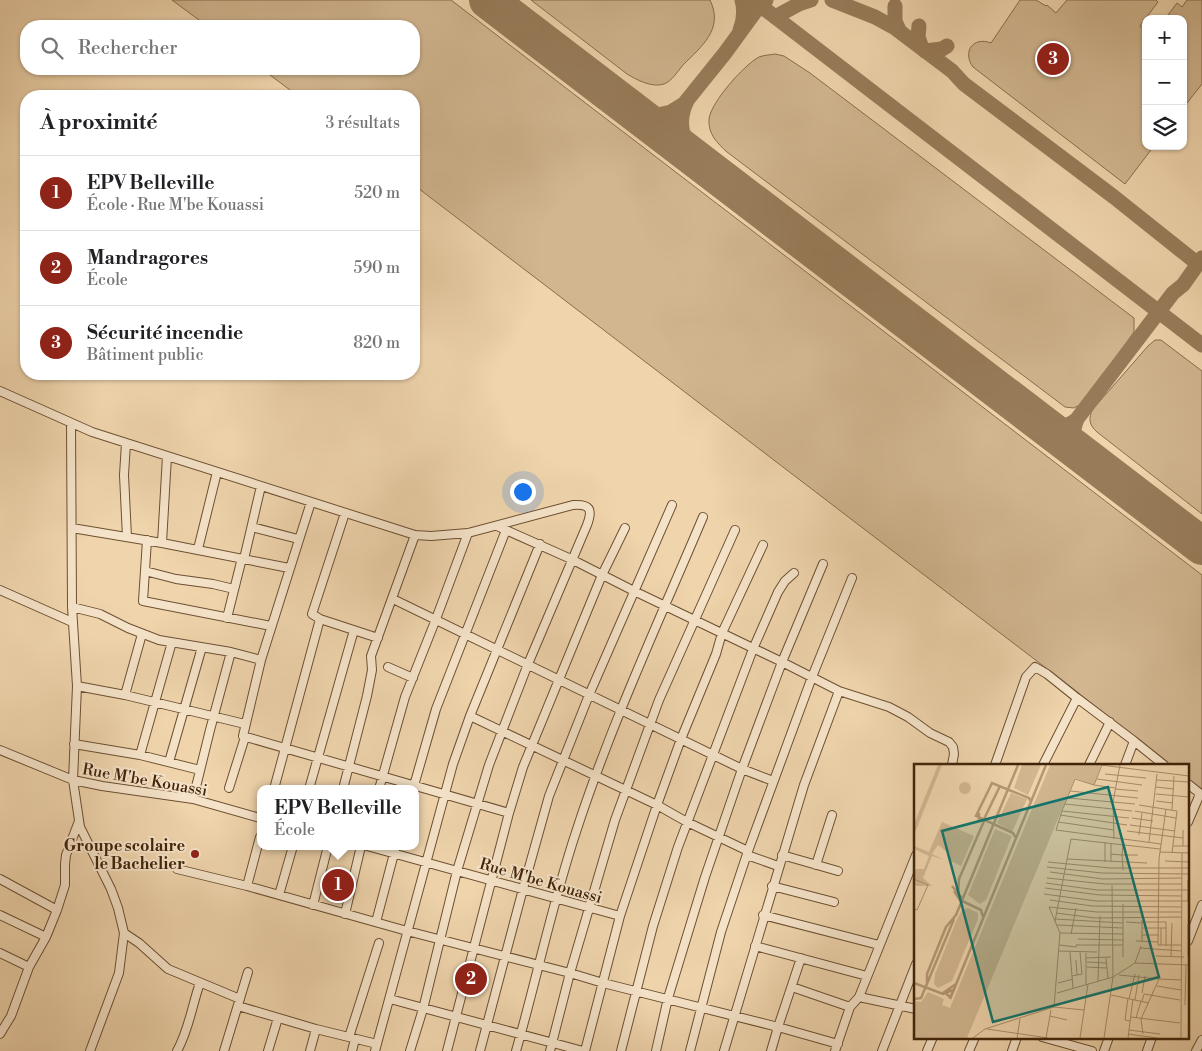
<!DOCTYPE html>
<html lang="fr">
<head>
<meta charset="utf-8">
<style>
  :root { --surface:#fff; --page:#f2f2f2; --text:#202124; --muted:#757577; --line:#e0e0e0; --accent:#8f2418 }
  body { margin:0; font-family:"Libre Bodoni",serif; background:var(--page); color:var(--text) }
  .controls { position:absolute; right:15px; top:15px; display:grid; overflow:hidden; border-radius:10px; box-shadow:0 1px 4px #0004 }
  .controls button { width:45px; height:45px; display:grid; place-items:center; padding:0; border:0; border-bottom:1px solid var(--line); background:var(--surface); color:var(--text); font:25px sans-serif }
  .you { position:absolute; left:522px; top:491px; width:18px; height:18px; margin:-12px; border:4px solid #fff; border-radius:50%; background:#1a73e8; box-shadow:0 0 0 8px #1a73e833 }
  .badge { display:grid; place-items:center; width:32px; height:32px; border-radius:50%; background:var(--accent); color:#fff; font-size:16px; font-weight:700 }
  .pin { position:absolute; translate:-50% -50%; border:2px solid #fff; box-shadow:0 1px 5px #0006 }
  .popup { position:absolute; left:257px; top:785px; width:162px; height:65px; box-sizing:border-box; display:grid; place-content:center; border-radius:10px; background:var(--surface); filter:drop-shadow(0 1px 4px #0005); font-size:16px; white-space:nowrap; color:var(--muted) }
  .popup b { font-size:19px; color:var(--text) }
  .popup::after { content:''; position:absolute; left:50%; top:100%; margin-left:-10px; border:10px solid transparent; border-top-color:var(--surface) }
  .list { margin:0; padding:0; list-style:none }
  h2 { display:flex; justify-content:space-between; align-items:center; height:65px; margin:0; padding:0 20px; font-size:21px }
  h2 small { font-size:16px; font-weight:400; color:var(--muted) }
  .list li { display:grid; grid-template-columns:32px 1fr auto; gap:15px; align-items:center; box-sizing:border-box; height:75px; padding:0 20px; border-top:1px solid var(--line) }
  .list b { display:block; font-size:19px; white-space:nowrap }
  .list p { margin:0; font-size:16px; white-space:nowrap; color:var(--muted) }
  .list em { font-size:16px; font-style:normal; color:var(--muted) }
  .icon { flex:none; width:28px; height:28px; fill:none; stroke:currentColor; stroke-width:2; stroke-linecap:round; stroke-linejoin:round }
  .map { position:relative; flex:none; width:1202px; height:1051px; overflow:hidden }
  .search { position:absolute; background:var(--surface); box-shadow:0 1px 4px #0004; left:20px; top:20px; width:400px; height:55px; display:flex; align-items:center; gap:12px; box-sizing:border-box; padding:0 18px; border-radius:20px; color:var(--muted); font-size:19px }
  .panel { position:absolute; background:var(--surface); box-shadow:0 1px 4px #0004; left:20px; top:90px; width:400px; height:290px; border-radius:20px }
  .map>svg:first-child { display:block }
  .green { fill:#d1b690; stroke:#896d4c }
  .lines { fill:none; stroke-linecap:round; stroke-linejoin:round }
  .taxiway { stroke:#987c5a; stroke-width:15 }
  .runway { stroke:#987c5a; stroke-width:38 }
  .minor-casing { stroke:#6c5032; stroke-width:10 }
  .minor { stroke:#f5e3c9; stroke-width:8 }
  .poi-dot { fill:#8f2418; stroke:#f5e3c9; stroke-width:2 }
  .labels { text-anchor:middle; stroke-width:4; stroke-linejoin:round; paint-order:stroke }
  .street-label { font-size:16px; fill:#412409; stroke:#f5e3c9 }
  .poi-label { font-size:16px; font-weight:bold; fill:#412409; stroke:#f5e3c9; text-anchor:end }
  .inset-river { fill:none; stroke:#b49875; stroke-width:2.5 }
  .inset-road { fill:none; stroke:#a98e6b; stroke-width:1 }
  .view { fill:#0f766e; fill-opacity:0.15; stroke:#0f766e; stroke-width:2.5 }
  .inset-edge { fill:none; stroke:#412409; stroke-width:2.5 }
</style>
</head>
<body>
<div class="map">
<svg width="1202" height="1051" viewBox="0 0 1202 1051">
  <rect width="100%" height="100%" fill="#efd4ac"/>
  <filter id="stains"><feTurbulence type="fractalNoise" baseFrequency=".004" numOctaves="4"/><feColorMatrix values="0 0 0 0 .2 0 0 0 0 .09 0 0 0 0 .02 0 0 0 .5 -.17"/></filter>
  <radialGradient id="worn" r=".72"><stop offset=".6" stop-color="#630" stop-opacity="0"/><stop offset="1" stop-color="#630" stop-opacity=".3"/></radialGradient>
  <path class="green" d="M 172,0 L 451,0 L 1202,575 L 1202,789 L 1188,779 L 1188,765 L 1170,765 L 1076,691 L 414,185 L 414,96 L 298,96 L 262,69 L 414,69 L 414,26 L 207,26 Z
    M 531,0 L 710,0 C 724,29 702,46 683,65 C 678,71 672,81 664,84 C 652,88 637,80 627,74 Z
    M 1020,0 L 1036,0 L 1046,6 L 1047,5 L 1056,13 L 1067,0 L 1156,0 L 1158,2 L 1140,26 L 1146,30 L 1146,146 L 1154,146 L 1125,184 L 973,67 C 962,52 973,36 991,43 Z
    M 1187,0 L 1202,0 L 1202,84 L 1183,108 L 1183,19 L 1165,19 L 1177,3 L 1182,7 Z
    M 775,54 L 784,56 L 810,73 L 1134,318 L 1134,332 L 1083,403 L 1074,408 L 1065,407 L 727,152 C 717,143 708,134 709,119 C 711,102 744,65 759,57 C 764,55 770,55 775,54 Z
    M 1155,340 L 1161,340 L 1202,371 L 1202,514 L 1097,432 C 1089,425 1088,418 1093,409 L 1148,346 Z"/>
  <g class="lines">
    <path class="taxiway" d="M 753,0 L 1202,345
      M 832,0 L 875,17 L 895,28 L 952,71 L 964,84 L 1114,197 L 1198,264
      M 895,6 L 895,21 L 899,30
      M 775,17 L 799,4 L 811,0
      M 919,26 L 918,37 L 922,48
      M 740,30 C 744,20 745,11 742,0
      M 925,51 L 942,49 L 947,46
      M 687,101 C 676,123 683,139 695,158
      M 631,109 L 658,115 L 671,112 L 684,104 L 725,53 L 760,5 L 766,0
      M 1077,419 C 1071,435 1073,439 1081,453
      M 1045,426 C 1057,427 1067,428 1077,419 L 1173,293 L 1183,285 L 1202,258"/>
    <path class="runway" d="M 488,0 L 1202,546"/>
    <g class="minor-casing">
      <path id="minor" d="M 0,391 L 92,432 L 415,535 L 431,536 L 468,533 L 573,505 C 590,504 593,509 587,525 L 528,664 L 489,765 L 457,871 L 423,1009 L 410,1051
        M 71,423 L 72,607 L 77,686 L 73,780 L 80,827 L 111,889 L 118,908 L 124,933 L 119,973 L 90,1051
        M 126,443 L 124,475 L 127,537
        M 311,502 L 261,660 L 243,736 L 509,813
        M 345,513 L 312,614 L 320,619 L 378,638
        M 497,526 L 571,559 L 634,591 L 782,662 L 839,691 L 889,707 L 908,717 L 930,733 L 949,742 L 953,747 L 954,754 L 952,765
        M 252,527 L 298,539
        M 72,528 L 162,543 L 289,568
        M 147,540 L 143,601 L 271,626
        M 162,543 L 167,456
        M 198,549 L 217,472
        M 244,559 L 261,486
        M 145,571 L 176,579 L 213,584 L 234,589
        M 0,590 L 72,622
        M 393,599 L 742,769 L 773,781
        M 72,607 L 100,614 L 128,628 L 159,640 L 231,652 L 261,660
        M 227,618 L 242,558
        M 388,667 L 413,678
        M 77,686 L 125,695 L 245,724
        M 125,695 L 142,634
        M 470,716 L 657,805 L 687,822 L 748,851
        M 74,744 L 140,755 L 200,770
        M 0,750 L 73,780 L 102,786 L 193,799 L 260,818
        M 140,755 L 172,642
        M 169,762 L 202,647
        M 995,765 L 1026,677 L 1035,667 L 1047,674 L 1077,698 L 1134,741
        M 1043,765 L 1077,698
        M 1089,765 L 1110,722
        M 1125,765 L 1134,741 L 1164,765
        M 1188,784 L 1202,795
        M 229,788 L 245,737
        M 274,789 L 320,619
        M 309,789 L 354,630
        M 343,789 L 367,696 L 372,670 L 371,656 L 415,535
        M 379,789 L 405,697 L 436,619 L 468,533
        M 413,789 L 436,709 L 506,530
        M 193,799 L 210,730 L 231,652
        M 1188,822 L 1200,794
        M 367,846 L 620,916
        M 747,855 L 778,866
        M 782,855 L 838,871
        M 816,865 L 832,815
        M 177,869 L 247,886 L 407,931 L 570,973 L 603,983 L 778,1027 L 801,958
        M 0,879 L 57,910
        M 247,886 L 260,837
        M 772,886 L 834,902
        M 279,895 L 293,846
        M 313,905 L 328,846
        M 345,914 L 361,846
        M 0,915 L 46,937
        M 763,915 L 879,945
        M 376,922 L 396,846
        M 124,933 L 139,943 L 168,969 L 240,999
        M 1188,941 L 1202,905
        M 755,946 L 867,976
        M 0,953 L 29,967
        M 792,987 L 850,1007
        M 859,997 L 916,1009
        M 390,999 L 583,1051
        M 238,1006 L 316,1029 L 377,1044
        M 0,1034 L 11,1016 L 29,967 L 46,937 L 57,910 L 65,885 L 65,864 L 66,855 L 79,821
        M 349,1037 L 379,943
        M 1042,1037 L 1092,1051
        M 177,1051 C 189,1030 192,1005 200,983
        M 224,1051 L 248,972
        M 268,1051 L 278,1018
        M 310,1051 L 316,1029
        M 352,1051 L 355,1039
        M 375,1051 L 453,764 L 470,716 L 540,544
        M 447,1051 L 509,813 L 523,767 L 602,575 L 625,528
        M 480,1051 L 523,889 L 549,796 L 589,695 L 672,505
        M 516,1051 C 537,978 552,904 576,832 C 611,724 659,621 703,517
        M 550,1051 L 570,973 L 615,820 L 659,700 L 735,530
        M 585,1051 L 620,916 L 657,805 L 681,739 L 716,654 L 722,633 L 763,545
        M 621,1051 L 653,926 L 678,847 L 753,649 L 778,592 L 785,581 L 794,573
        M 656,1051 L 668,998 L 705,877 L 742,769 L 782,662 L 823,564
        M 690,1051 L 721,932 L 748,851 L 812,677 L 852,578
        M 724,1051 L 804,785 L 839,691
        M 771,1051 L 778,1027 L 838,1044
        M 835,1051 L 850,1007 L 859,997 L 916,855
        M 882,1051 L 916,964
        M 927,1051 L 933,1037
        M 969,1051 L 975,1037
        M 1012,1051 L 1017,1037
        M 1104,1051 L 1109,1037
        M 1147,1051 L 1152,1037
        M 1196,1051 L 1202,1040"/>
    </g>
    <use href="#minor" class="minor"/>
  </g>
  <circle class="poi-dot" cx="195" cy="854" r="5"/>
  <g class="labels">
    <g class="street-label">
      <text transform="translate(145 779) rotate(10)" y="6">Rue M'be Kouassi</text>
      <text transform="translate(541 880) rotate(16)" y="6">Rue M'be Kouassi</text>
    </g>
    <g class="poi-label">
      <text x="185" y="851">Groupe scolaire<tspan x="185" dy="18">le Bachelier</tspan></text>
    </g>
  </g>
  <g transform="translate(914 764)">
    <rect width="275" height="275" fill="#efd4ac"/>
    <path d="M 24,1 L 28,1 L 0,71 L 0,60 ZM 108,1 L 127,1 L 114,31 L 100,24 ZM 136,1 L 187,1 L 180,21 L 161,14 L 53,274 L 0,274 L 0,237 L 7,238 L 14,228 L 30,235 L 28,241 L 36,244 ZM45 24a6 6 0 1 1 12 0a6 6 0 1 1-12 0ZM 97,29 L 113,35 L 98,68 L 83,59 ZM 28,58 L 60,72 L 47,102 L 35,96 L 36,90 L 24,81 L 18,90 L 30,96 L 18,92 L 9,114 L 18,122 L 3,122 L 0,121 L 0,105 L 10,105 L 15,92 L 0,85 L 0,82 L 15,88 ZM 81,65 L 98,72 L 72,136 L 66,140 L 54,131 ZM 54,144 L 64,149 L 64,155 L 38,217 L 24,224 L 20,220 L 21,210 L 43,155 L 48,146 Z" fill="#d1b690"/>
    <path class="inset-river" d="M 65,49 L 65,55 L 70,55 L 86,22M 102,74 L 99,69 L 62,52 L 78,19 L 115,34 L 117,38M 38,122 L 48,134M 40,127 L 46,136 L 67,146 L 69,153M 44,133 L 45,115 L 70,57M 0,219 L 29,230 L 39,226M 13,219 L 13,210 L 32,163 L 42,151 L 104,1M 30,228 L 36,233 L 40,226M 29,229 L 42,220M 0,235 L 7,234 L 40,155M 36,235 L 132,1"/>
    <path class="inset-road" d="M 187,1 L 275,12M 188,1 L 180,21 L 161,15 L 148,47 L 215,54M 191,10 L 232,14M 183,15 L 228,21M 243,16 L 275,18M 180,21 L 201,24M 242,23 L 260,25M 201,25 L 224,27M 156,27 L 224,34M 242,30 L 275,33M 154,34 L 221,40M 242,37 L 259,39M 151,40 L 218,47M 225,41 L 263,47 L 258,89M 252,45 L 245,95 L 244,181 L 268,181M 258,46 L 260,12M 148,47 L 142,66 L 247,80M 221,47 L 262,54M 146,51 L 213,61M 218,54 L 239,57M 144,58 L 200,66M 216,61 L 261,67M 269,66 L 269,82M 213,67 L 269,74M 225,71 L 228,49M 200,75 L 199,38 L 206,1M 191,78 L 191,98M 235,78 L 243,10M 209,81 L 208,91 L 224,91M 259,82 L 275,82M 246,88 L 275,89M 197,90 L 208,91 L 209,106M 153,95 L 233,99M 251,97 L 275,98M 134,98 L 196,104 L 275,104M 197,98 L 197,79M 133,103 L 188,109 L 275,110M 136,108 L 189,115 L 268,114M 133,114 L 191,120 L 268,120M 0,115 L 14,121 L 3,146 L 0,145M 274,116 L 274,137M 132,119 L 183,126 L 275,126M 131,124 L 186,131 L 268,132M 130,130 L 182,137 L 275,137M 136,136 L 178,142 L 268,143M 142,149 L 181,154 L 268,153M 141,155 L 209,159M 141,157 L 157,75 L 246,85M 212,158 L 228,159M 228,158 L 252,158 L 252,182M 274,160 L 274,193M 143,161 L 209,164M 228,164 L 252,164M 146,169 L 209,170M 157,170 L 162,144M 228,171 L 244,171M 164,175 L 209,176M 222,177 L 244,178M 228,178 L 228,156M 145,181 L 162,183 L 163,180M 163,181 L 209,181M 247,181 L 247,164M 226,184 L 268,187M 145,187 L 183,188M 156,188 L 159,224M 242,192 L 270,193M 257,192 L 258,159M 209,193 L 209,140M 172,194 L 197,193M 192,194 L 194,215M 162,196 L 163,211M 173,198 L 192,199M 221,199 L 227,182M 173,203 L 192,204M 205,211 L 245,215M 158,212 L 168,210 L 166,188M 184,217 L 186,152M 144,219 L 159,215M 172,221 L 172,189M 243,222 L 267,226M 143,229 L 199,213 L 221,199 L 275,201M 228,229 L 231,212M 197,231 L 235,239M 214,234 L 211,256 L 216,257M 215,235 L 221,210M 221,236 L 225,211M 228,237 L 230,230 L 266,236M 271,241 L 272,201M 140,243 L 170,246M 136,252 L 153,256M 217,253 L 266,259M 222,254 L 227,237M 227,255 L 245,215 L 267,216M 227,255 L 229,270M 73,265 L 134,274M 215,266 L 246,270M 214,270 L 243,274M 59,274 L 71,265 L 140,243 L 146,169 L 135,143 L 183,148 L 268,148M 103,274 L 106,255M 132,274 L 137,246M 166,274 L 174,220M 190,274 L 199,213 L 198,121M 214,274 L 219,235M 267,274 L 268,89"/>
    <path class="view" d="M 194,23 L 245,213 L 79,258 L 28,67 Z"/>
    <rect width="275" height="275" class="inset-edge"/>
  </g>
  <rect width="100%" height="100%" filter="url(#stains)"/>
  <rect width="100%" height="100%" fill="url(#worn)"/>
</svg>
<div class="controls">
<button>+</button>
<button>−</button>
<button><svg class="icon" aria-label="layers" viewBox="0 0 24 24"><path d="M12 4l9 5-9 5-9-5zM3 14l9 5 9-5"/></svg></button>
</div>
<div class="you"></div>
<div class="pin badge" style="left:338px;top:885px">1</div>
<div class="popup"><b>EPV Belleville</b>École</div>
<div class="pin badge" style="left:471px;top:979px">2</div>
<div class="pin badge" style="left:1053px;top:59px">3</div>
<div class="search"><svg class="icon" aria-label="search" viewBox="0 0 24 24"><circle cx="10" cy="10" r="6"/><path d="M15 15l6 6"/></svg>Rechercher</div>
<section class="panel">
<h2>À proximité<small>3 résultats</small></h2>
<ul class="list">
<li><span class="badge">1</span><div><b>EPV Belleville</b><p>École · Rue M'be Kouassi</p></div><em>520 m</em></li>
<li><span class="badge">2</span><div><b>Mandragores</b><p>École</p></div><em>590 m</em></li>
<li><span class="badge">3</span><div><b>Sécurité incendie</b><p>Bâtiment public</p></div><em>820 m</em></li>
</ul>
</section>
</div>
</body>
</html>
